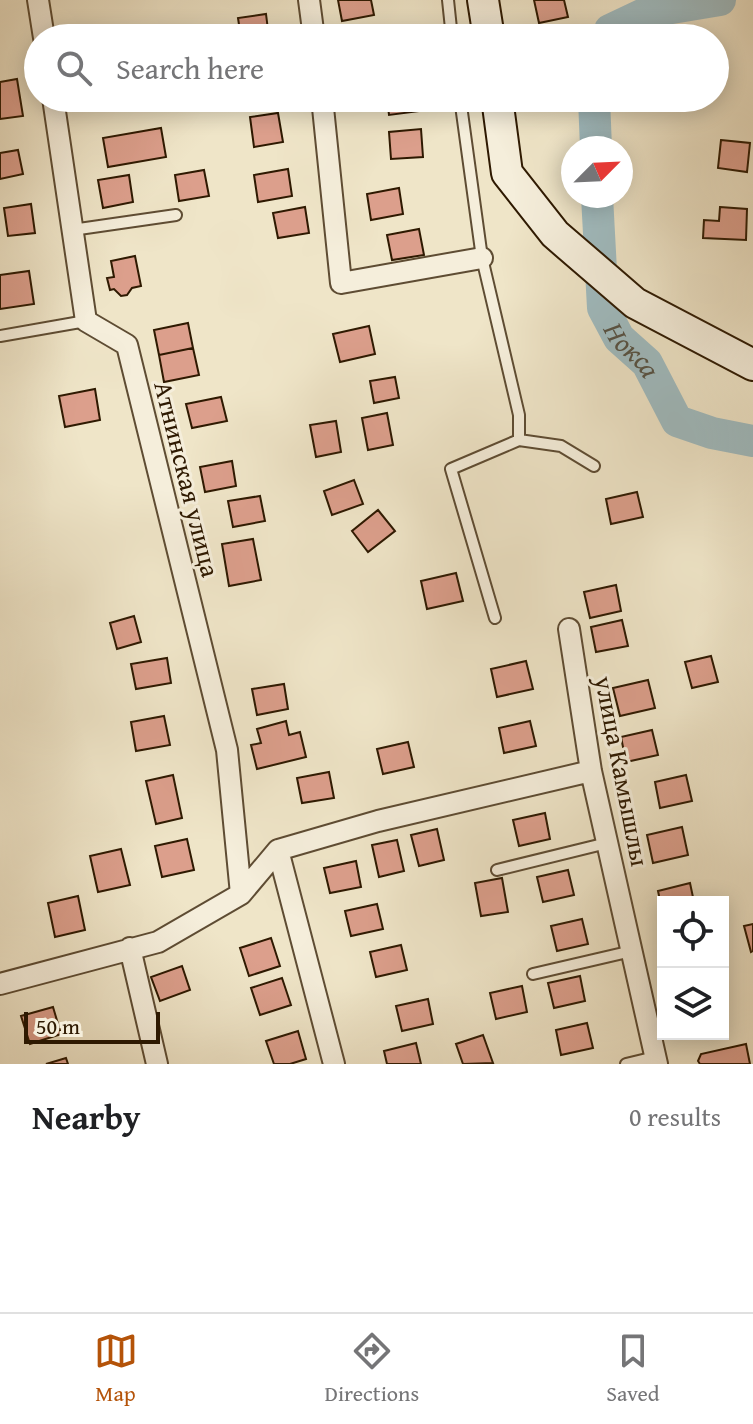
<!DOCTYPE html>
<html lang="en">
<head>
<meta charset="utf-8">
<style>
  :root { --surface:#fff; --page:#f2f2f2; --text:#202124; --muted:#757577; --line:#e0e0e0; --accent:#b45309 }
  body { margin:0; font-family:"Gentium Book Plus",serif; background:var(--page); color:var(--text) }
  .controls { position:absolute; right:24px; bottom:24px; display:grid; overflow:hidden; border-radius:0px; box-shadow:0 4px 20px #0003 }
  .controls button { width:72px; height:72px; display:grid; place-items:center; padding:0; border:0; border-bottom:2px solid var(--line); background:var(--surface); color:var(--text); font:40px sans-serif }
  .compass { position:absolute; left:561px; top:136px; width:72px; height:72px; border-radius:50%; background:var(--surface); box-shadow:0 4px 20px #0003; rotate:66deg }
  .scale { position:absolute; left:24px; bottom:20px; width:136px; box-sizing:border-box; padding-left:8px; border:4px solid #2e1901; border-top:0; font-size:22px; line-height:28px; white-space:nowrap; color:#2e1901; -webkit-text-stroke:6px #f5eedb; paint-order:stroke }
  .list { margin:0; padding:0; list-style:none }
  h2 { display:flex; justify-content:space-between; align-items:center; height:104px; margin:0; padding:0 32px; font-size:34px }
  h2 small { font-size:26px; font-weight:400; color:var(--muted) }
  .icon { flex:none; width:44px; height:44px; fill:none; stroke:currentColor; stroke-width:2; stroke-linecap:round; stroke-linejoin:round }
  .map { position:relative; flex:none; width:753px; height:1064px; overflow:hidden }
  .search { position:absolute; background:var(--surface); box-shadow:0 4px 20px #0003; left:24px; right:24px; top:24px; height:88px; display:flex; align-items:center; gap:20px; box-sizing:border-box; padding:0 28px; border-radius:44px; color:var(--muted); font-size:30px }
  .sheet { height:248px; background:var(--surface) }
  nav { display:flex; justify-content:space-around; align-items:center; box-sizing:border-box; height:112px; border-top:2px solid var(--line); background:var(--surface); font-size:22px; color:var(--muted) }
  nav a { display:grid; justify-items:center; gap:4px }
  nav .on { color:var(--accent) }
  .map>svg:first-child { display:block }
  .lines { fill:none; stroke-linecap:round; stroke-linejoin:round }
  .river { stroke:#a0bcc1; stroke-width:32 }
  .building { fill:#dc9f8c; stroke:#2e1901; stroke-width:2 }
  .lane-casing { stroke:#5e4c33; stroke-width:14 }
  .street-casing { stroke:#5e4c33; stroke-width:24 }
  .secondary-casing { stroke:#2e1901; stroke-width:34 }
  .lane { stroke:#f5eedb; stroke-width:10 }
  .street { stroke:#f5eedb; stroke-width:20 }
  .secondary { stroke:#f5eedb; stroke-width:30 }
  .labels { text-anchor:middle; stroke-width:6; stroke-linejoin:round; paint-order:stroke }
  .street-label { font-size:26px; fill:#2e1901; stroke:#f5eedb }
  .water-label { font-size:28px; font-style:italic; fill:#565244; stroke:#f5eedb }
</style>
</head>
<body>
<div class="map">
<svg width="753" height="1064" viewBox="0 0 753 1064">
  <rect width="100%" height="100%" fill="#efe5c8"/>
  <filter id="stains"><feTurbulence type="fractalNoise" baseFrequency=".0025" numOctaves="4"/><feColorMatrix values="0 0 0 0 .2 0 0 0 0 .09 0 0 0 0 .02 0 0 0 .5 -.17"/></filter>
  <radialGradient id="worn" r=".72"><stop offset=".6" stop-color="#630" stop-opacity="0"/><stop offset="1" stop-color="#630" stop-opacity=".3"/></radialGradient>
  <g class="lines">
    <g class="river">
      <path d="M 607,38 L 610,30 L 648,12 L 720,0"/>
      <path d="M 594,98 L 596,148"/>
      <path id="s1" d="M 597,196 L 603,308 L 619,338 L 647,363 L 677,421 L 712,433 L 753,441"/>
    </g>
  </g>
  <path class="building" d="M 338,0 L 371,0 L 374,15 L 342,21 Z
    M 534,0 L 564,0 L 568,17 L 539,23 Z
    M 266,14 L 269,38 L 241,38 L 238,18 Z
    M 17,79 L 23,116 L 0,119 L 0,82 Z
    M 114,98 L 148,98 L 149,104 L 116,110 Z
    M 387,98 L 419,98 L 420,111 L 389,115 Z
    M 278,113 L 283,142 L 254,147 L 250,117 Z
    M 161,128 L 166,157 L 108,167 L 103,138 Z
    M 421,129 L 423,157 L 391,159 L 389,132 Z
    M 721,140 L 750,143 L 747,172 L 718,168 Z
    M 18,150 L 23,174 L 0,179 L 0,153 Z
    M 288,169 L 292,196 L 258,202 L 254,175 Z
    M 204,170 L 209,196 L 179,201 L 175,175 Z
    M 129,175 L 133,202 L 103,208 L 98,180 Z
    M 399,188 L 403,214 L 371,220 L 367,194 Z
    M 31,204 L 35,233 L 8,236 L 4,208 Z
    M 305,207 L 309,233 L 278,238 L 273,213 Z
    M 720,207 L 747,209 L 746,240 L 703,238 L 704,220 L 719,221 Z
    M 419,229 L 424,255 L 392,260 L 387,235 Z
    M 135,256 L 141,286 L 132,288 L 127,295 L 121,296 L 114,289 L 110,290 L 107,278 L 114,277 L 111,261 Z
    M 29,271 L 34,304 L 0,309 L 0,275 Z
    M 188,323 L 193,348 L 159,355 L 154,330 Z
    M 369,326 L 375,354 L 340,362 L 333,334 Z
    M 193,348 L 199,375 L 164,382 L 159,355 Z
    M 395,377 L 399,398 L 374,403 L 370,381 Z
    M 95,389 L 100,420 L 65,427 L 59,396 Z
    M 221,397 L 227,421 L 192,428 L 186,404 Z
    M 387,413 L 393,445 L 368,450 L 362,418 Z
    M 336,421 L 341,452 L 316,457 L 310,425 Z
    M 232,461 L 236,486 L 205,492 L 200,467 Z
    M 354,480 L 363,504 L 332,515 L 324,491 Z
    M 637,492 L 643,517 L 611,524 L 606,499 Z
    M 260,496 L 265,521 L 233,527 L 228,501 Z
    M 378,510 L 395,531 L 368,552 L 352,531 Z
    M 253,539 L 261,580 L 229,586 L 222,544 Z
    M 456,573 L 463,601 L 427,609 L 421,581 Z
    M 616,585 L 621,611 L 590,618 L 584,592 Z
    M 134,616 L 141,642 L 117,649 L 110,623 Z
    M 622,620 L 628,646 L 596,652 L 591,627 Z
    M 711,656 L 718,682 L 692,688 L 685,662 Z
    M 167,658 L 171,683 L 136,689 L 131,664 Z
    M 526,661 L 533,689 L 497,697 L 491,669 Z
    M 648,680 L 655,708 L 620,716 L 613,688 Z
    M 284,684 L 288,709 L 257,715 L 252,689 Z
    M 164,716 L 170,745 L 136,751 L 131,722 Z
    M 286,721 L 289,735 L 300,732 L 306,757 L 257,769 L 251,745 L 261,743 L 257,729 Z
    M 530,721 L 536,746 L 504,753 L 499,728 Z
    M 652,730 L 658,755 L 626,762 L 621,737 Z
    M 408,742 L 414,767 L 383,774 L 377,749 Z
    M 329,772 L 334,798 L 302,803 L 297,778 Z
    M 173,775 L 182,818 L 156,824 L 146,781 Z
    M 686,775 L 692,801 L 660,808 L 655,782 Z
    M 545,813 L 550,839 L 519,846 L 513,820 Z
    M 682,827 L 688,855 L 653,863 L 647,835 Z
    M 437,829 L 444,860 L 419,866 L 411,835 Z
    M 187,839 L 194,870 L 162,877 L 155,846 Z
    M 397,840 L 404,871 L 379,877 L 372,845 Z
    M 121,849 L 130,885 L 98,892 L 90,856 Z
    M 356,861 L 361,887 L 330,893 L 324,868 Z
    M 568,870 L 574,895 L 543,902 L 537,877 Z
    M 502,878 L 508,912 L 481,916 L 475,883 Z
    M 690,883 L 694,902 L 663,902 L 663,914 L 658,891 Z
    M 78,896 L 85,930 L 55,937 L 48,903 Z
    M 377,904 L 383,929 L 351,936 L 345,911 Z
    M 582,919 L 588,944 L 557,951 L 551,926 Z
    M 753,924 L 753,951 L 751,952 L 744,926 Z
    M 271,938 L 280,966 L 249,976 L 240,948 Z
    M 401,945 L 407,970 L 376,977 L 370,952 Z
    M 182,966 L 190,990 L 160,1001 L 151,977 Z
    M 580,976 L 585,1001 L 554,1008 L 548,983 Z
    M 282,978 L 291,1005 L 260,1015 L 251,988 Z
    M 522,986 L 527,1012 L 496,1019 L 490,993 Z
    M 428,999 L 433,1024 L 402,1031 L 396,1006 Z
    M 53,1007 L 61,1034 L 30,1044 L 21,1016 Z
    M 587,1023 L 593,1048 L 561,1055 L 556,1030 Z
    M 298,1031 L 306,1059 L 290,1064 L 274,1064 L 266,1041 Z
    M 483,1035 L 493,1063 L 463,1064 L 456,1044 Z
    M 416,1043 L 421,1064 L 387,1064 L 384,1051 Z
    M 746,1044 L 750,1064 L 700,1064 L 698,1061 L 701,1054 Z
    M 66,1058 L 68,1064 L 46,1064 Z"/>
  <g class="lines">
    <g class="lane-casing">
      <path id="lane" d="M 448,0 L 452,38
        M 460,98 L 482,258 L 519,415 L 519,440 L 451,469 L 495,618
        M 72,230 L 176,215
        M 0,336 L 86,321
        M 519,440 L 561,446 L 594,466
        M 497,870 L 607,843
        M 533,974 L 632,951
        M 626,1064 L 655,1057"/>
    </g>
    <g class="street-casing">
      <path id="street" d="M 38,0 L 44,38
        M 309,0 L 314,38
        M 53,98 L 86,321 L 127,345 L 227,750 L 241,894
        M 322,98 L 341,283 L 482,258
        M 569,629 L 591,771 L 657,1064
        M 278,850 L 334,1064
        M 130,948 L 157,1064
        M 0,984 L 158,942 L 241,894 L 278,850 L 378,821 L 591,771"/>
    </g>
    <g class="secondary-casing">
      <path id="secondary" d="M 483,0 L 489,38
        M 497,98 L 507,173 L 555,234 L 635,303 L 753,365"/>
    </g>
    <use href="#lane" class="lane"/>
    <use href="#street" class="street"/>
    <use href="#secondary" class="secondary"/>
  </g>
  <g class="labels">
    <g class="street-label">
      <text transform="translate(187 479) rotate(76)" y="9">Атнинская улица</text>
      <text transform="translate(622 771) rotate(79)" y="9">улица Камышлы</text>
    </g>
    <g class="water-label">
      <text dy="10" stroke="none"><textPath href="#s1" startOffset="164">Нокса</textPath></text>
    </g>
  </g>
  <rect width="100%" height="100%" filter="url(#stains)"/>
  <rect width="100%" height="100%" fill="url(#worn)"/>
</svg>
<div class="controls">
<button><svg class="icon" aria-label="locate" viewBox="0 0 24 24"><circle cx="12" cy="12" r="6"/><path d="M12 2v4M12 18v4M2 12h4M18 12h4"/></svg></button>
<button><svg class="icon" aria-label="layers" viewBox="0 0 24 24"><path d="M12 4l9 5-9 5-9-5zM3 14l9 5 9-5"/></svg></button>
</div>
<svg class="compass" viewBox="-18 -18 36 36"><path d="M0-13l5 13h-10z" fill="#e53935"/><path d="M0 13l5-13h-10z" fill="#757577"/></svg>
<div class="scale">50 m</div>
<div class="search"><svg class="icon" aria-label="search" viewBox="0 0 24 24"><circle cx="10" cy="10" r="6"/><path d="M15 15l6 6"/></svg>Search here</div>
</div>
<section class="sheet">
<h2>Nearby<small>0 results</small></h2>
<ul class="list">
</ul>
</section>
<nav>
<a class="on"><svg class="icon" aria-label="map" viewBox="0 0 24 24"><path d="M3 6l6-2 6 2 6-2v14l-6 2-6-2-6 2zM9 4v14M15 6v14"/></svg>Map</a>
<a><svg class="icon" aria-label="directions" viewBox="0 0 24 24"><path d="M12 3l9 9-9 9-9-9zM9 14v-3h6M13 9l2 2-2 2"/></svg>Directions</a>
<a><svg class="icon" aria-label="saved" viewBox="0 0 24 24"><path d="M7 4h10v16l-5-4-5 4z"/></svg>Saved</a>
</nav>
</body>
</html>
